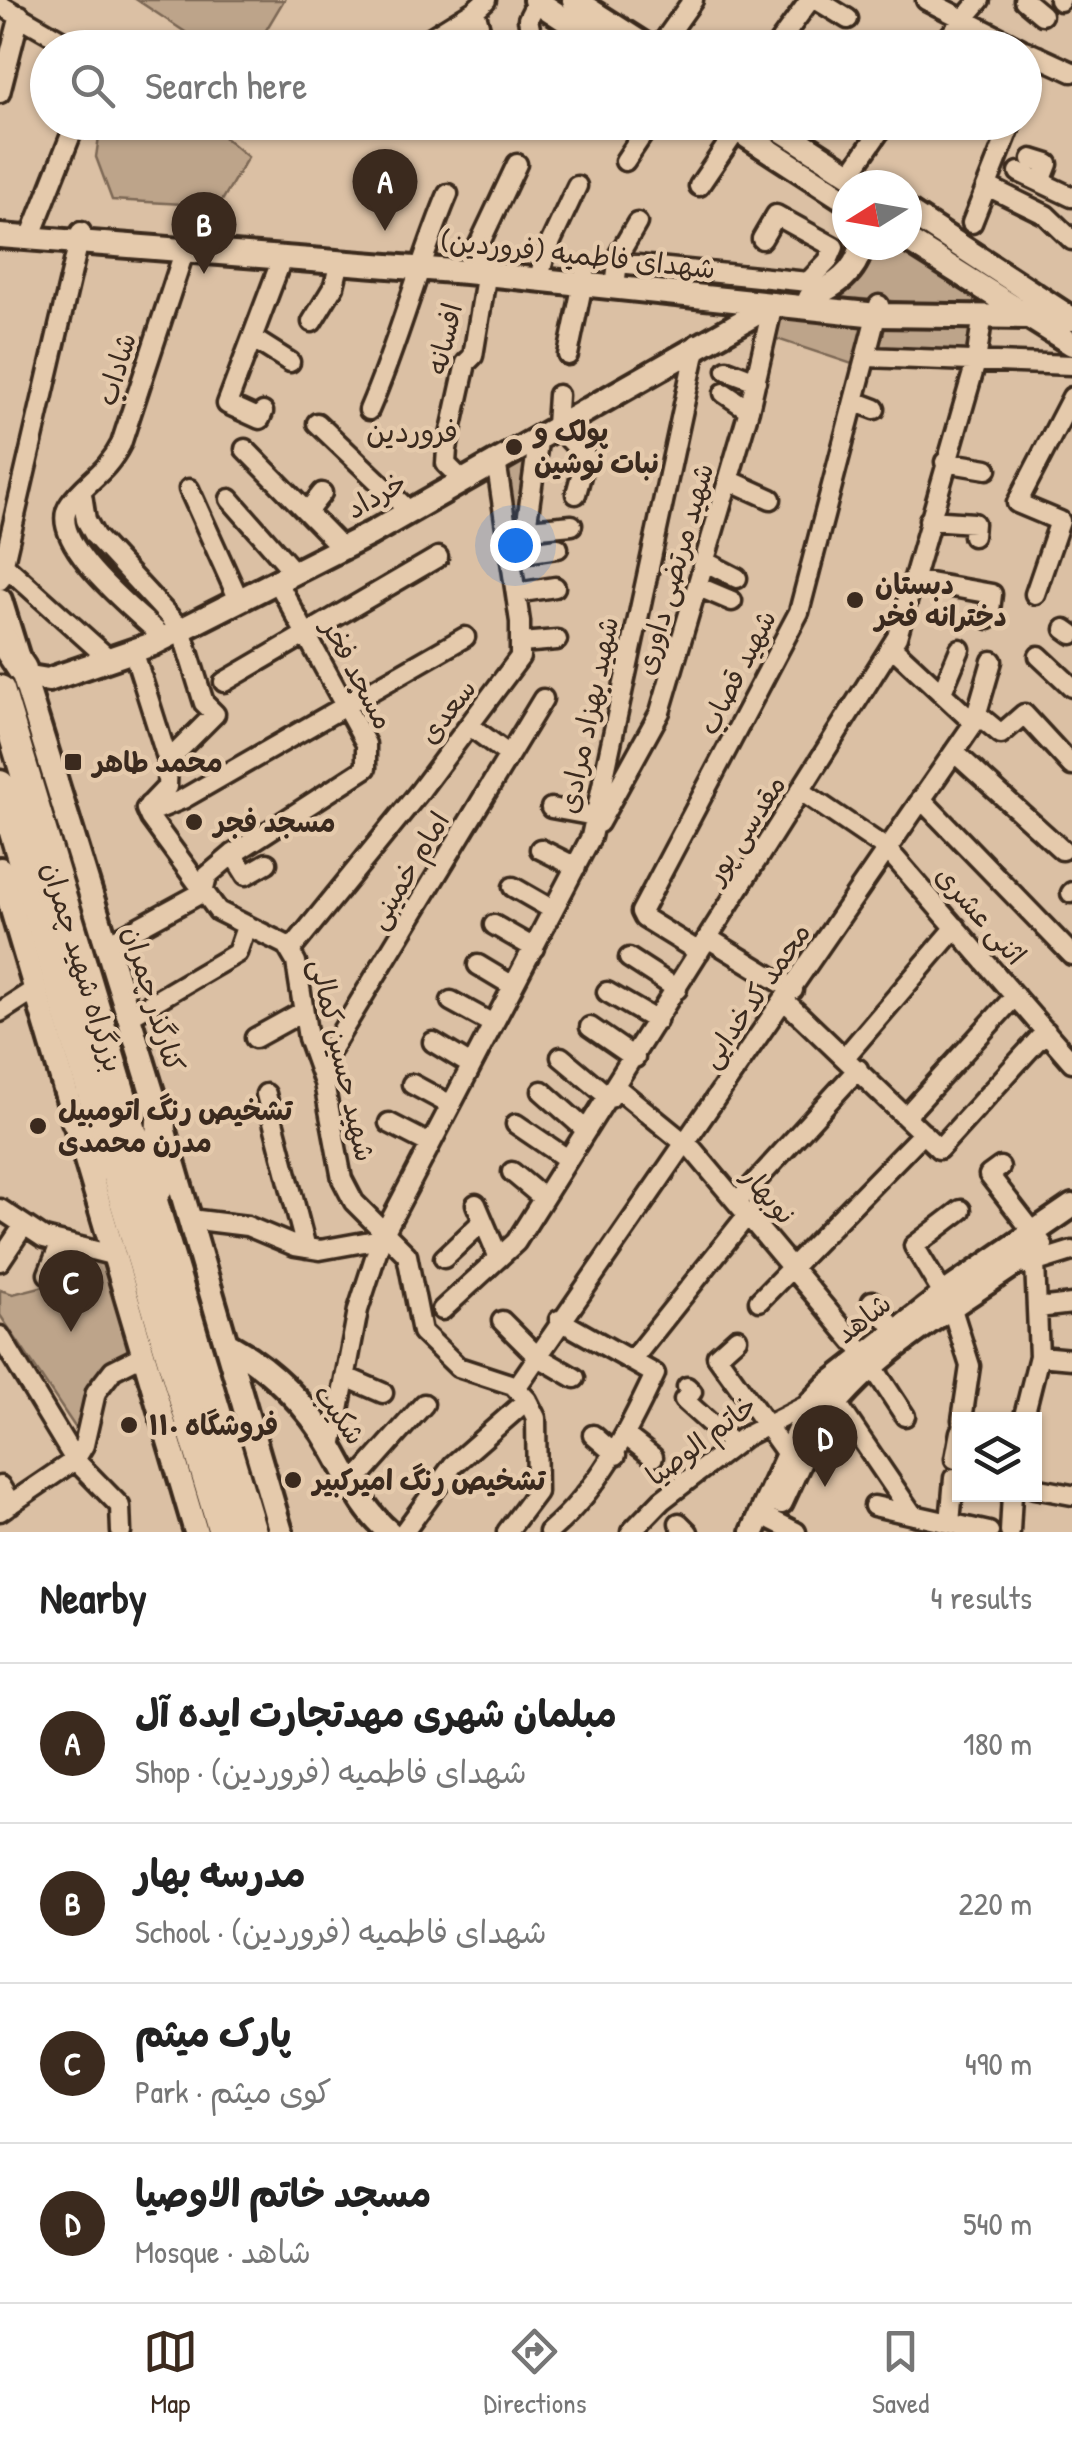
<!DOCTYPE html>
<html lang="en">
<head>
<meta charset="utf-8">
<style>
  :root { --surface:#fff; --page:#f6f6f6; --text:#222; --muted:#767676; --line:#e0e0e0; --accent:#3b2a1e }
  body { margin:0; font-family:"Patrick Hand","Playpen Sans Arabic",sans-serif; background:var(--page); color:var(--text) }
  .controls { position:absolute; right:30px; bottom:30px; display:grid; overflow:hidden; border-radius:0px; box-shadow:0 2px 8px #0004 }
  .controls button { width:90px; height:90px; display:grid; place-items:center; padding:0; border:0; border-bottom:2px solid var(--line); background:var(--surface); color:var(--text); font:50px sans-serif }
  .compass { position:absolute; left:832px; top:170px; width:90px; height:90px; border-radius:50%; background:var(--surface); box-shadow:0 2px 8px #0004; rotate:259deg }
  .you { position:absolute; left:515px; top:545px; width:35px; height:35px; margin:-25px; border:8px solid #fff; border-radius:50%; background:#1a73e8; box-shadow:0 0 0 15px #1a73e833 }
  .badge { display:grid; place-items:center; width:65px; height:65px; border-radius:50%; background:var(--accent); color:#fff; font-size:32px; font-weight:700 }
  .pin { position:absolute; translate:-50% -82px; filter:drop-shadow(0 2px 5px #0008) }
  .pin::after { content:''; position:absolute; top:52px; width:35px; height:30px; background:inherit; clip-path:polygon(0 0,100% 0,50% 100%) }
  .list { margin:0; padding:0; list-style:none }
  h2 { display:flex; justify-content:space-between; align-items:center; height:130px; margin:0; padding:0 40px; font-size:42px }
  h2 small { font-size:32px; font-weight:400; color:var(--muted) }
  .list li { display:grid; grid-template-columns:65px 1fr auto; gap:30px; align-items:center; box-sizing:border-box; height:160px; padding:0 40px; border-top:2px solid var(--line) }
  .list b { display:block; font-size:38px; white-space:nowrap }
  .list p { margin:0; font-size:32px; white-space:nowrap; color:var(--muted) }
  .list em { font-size:32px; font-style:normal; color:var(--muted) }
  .icon { flex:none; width:55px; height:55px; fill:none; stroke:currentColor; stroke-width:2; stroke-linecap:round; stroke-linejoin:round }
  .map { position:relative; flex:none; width:1072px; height:1532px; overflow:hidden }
  .search { position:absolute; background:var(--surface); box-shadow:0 2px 8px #0004; left:30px; right:30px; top:30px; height:110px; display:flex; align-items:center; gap:25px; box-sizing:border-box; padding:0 35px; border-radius:55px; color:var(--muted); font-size:38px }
  .sheet { height:770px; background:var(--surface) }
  nav { display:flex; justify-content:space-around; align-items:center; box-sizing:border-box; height:140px; border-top:2px solid var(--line); background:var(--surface); font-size:28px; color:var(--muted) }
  nav a { display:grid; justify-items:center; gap:5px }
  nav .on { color:var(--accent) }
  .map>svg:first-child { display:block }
  .green { fill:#bda48a; stroke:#7c6754; stroke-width:2.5 }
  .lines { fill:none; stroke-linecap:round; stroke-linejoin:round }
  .minor-casing { stroke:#3b2a1e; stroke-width:25 }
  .major-casing { stroke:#3b2a1e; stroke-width:30 }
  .highway-casing { stroke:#3b2a1e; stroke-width:35 }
  .minor { stroke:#e5caac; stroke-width:18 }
  .major { stroke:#e5caac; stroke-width:22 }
  .highway { stroke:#e5caac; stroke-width:28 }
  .poi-dot { fill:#3b2a1e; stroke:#e5caac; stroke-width:4 }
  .labels { text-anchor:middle; stroke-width:9; stroke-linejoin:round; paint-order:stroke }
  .street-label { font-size:28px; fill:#3b2a1e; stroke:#e5caac }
  .poi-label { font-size:28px; font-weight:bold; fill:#3b2a1e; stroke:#e5caac; text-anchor:start }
  .neighbourhood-label { font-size:30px; fill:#3b2a1e; stroke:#e5caac }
</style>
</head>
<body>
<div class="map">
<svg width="1072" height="1532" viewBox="0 0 1072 1532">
  <rect width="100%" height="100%" fill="#dbc0a4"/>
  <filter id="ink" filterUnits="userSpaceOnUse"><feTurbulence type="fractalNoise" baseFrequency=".01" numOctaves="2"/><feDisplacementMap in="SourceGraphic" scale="20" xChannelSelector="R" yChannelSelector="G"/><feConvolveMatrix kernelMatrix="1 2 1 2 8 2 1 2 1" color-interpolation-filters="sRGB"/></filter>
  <g filter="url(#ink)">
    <path class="green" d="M 137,0 L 284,0 L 256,47 L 208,47 Z
      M 206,122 L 248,157 L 219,206 L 112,200 L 96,157 L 101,123 Z
      M 869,245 L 902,245 L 992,304 L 965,306 L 831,297 Z
      M 781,315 L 867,327 L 858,366 L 774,338 Z
      M 883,324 L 970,327 L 965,355 L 875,352 Z
      M 534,449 L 524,523 L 510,525 L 502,463 Z
      M 92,1261 L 111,1263 L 137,1350 L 110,1363 L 81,1436 L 0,1315 L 0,1290 L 13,1294 L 87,1275 Z"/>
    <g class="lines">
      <g class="minor-casing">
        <path id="minor" d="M 817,0 L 848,19
          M 926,0 L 1020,48
          M 1024,0 L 1042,15
          M 1059,0 L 1060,1
          M 0,5 L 75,48
          M 430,38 L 475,10
          M 485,48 L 475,10 L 486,0
          M 534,48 L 528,19 L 537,1
          M 659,48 L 693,0
          M 775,48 L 810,0
          M 939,48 L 980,0
          M 1024,50 L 1072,72
          M 1024,91 L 1038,56
          M 0,93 L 20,15
          M 1032,159 L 1048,164 L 1041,182
          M 625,161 L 651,122
          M 1019,172 L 1072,197
          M 850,174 L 886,122
          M 699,186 L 737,130
          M 987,186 L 1046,215 L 1072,240
          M 972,223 L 1012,122
          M 30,238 L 76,122
          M 618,263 L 808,282 L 828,261 L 834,247 L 776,215 L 762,239
          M 466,272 L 517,164
          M 539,279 L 545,254 L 577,186
          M 615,286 L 619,254 L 637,223
          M 312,322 L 334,286 L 340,261
          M 252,338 L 290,362
          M 568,355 L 585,273
          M 867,357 L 1072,365
          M 727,370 L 756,381
          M 724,393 L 749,410
          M 558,395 L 556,425 L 586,457 L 576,494
          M 854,401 L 875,409
          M 369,410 C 400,339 418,265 448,194
          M 263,412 L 260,419 L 227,404 L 283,256
          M 317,423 L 409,511
          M 245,449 L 342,548
          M 945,462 L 987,469
          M 462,480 L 446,464 L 447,449 L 466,363 L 473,356 L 488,265
          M 729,480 L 771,499
          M 189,489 L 239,600
          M 82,494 L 86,520 L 95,536 L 181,629 L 204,703 L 215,714 L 168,761 L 167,787 L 146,809 L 150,818 L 218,911 L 286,945 L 296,962 L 308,1038 L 324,1083 L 342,1179 L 354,1202 L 407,1255 L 422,1332 L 458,1367 L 513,1385 L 527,1400 L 536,1418 L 537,1492 L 507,1532
          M 230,499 L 294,572
          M 307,512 L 322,493
          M 929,520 L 974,523 L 973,536
          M 526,529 L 539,435
          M 518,530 L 572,525
          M 510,555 L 558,548
          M 0,561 L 109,659
          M 706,562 L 737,578
          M 0,580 L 81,232
          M 913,580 L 992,594 L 989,619
          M 699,587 L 732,601
          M 516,593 L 555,587
          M 1035,594 L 1060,521 L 1017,503 L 1072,397
          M 1065,629 L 1072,634
          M 164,638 C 140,615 43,540 70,504 C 86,481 106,474 121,444 L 185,249
          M 521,643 L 557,640
          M 133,650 L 168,761
          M 1039,656 L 1072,687
          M 224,682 L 438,557
          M 942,692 L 960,649
          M 977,714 L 1001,734 L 1024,714 L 1072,766
          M 974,723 L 992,661
          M 470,726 L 509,755
          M 954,752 L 1062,850
          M 801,791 L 888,850 L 1072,1062
          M 921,799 L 1072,955
          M 149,805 L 156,810 L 183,799 L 465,637
          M 551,808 L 595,816
          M 599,823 L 660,712 L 749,410 L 773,304
          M 540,849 L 576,867
          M 233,854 L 246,875 L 267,863
          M 513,887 L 553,910
          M 1071,893 L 1072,892
          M 494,925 L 534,948
          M 708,938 L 793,990
          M 106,945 L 203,892 L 207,876 L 233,854 L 366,768 L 366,744 L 277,581
          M 290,951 L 420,791 L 520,657 L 520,622 L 496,460
          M 699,952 L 644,918 L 641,912 L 799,612 L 879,305
          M 629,958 L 677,989
          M 478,965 L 513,986
          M 607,992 L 657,1021
          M 451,1001 L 493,1024
          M 785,1001 L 939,1149 L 1046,1031
          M 0,1012 L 37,988
          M 128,1017 L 237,953 L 246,927
          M 590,1027 L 635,1058
          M 255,1038 L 302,1012
          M 433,1042 L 471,1065
          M 561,1057 L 610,1098
          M 845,1057 L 956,927
          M 319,1069 L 543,699
          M 412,1084 L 449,1104
          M 617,1088 L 693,1150 L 864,1354
          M 542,1091 L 586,1130
          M 266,1094 L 306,1248
          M 906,1116 L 1015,996
          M 389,1123 L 428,1143
          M 516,1124 L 566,1158
          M 1000,1167 L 989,1175 L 1043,1245
          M 512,1172 L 542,1197
          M 738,1201 L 858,1069
          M 476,1204 L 499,1258
          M 0,1209 L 44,1238 L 116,1256
          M 961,1210 L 914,1246 L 952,1309 L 970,1366 L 962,1420
          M 190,1219 L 247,1226 L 295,1246 L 320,1250 L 381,1239
          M 444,1258 L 483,1221
          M 0,1261 L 24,1225
          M 1027,1265 L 1072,1251
          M 48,1274 L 61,1242
          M 759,1301 L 923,1133
          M 872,1301 L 895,1330
          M 1038,1308 L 1072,1304
          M 442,1310 L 516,1242 L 897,637 L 976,362 L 982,320
          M 502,1321 L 537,1356 L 575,1378
          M 0,1336 L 75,1460 L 120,1506 L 121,1532
          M 737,1338 L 717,1356 L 787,1454
          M 1039,1356 L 1072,1359
          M 632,1360 L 749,1213
          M 873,1367 L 905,1416
          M 346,1377 L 383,1393
          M 687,1387 L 692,1392 L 684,1400 L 734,1445
          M 516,1388 L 974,723 L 892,647
          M 837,1403 L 913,1515
          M 1023,1420 L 1039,1356 L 1035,1263
          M 960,1432 L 955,1459 L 960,1460
          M 593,1435 L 616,1455
          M 625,1435 L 653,1457
          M 332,1447 L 358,1310 L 381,1239 L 591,837 L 697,344
          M 0,1486 L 11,1504
          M 351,1486 L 424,1404
          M 1034,1488 L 1072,1495
          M 874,1506 L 989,1532
          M 0,1511 L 75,1460 L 84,1445 L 96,1392 L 113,1370 L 145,1354
          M 772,1520 L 796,1532
          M 679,1523 L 688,1532
          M 950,1523 L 954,1478
          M 404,1532 L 453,1465 L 527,1400
          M 549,1532 C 599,1489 627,1434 655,1374 L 559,1320
          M 631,1532 L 662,1500 L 744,1437 L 811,1403
          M 1010,1532 L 1012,1494"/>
      </g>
      <g class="major-casing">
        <path id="major" d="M 535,0 L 608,48
          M 574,0 L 649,48
          M 725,122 L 847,201
          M 769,122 L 867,185
          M 907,211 L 1072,319
          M 0,236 L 466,272 L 877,315 L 1030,317
          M 907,240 L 1072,344
          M 810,298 C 836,285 855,274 862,245
          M 0,600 L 161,1121 L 281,1532
          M 24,676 L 48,680 L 153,644 L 370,534 L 773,304
          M 0,869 L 196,1532
          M 227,1344 C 269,1367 308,1405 332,1448 C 350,1479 361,1508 389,1532
          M 781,1502 C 793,1477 804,1449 819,1426 C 866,1354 964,1301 1033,1251
          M 753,1532 L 811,1403 L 827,1386 L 951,1289 L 1072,1206"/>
      </g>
      <g class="highway-casing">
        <path id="highway" d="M 0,636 L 22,669
          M 0,690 L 252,1532
          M 0,785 L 223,1532
          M 76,1120 L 104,1166
          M 157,1190 L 161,1121"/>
      </g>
      <use href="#minor" class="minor"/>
      <use href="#major" class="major"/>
      <use href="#highway" class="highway"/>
    </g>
  </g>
  <g class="poi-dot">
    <circle cx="514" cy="447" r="10"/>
    <circle cx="855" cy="600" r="10"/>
    <rect x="63" y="752" width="20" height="20" rx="5"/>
    <circle cx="194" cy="822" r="10"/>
    <circle cx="38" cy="1126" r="10"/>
    <circle cx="129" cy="1425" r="10"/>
    <circle cx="293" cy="1480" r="10"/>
  </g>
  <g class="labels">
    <g class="street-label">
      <text transform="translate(578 254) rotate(6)" y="10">شهدای فاطمیه (فروردین)</text>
      <text transform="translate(444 339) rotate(-76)" y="10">افسانه</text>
      <text transform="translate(116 369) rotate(-73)" y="10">شاداب</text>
      <text transform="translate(376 495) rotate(-30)" y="10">خرداد</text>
      <text transform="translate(674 569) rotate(-74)" y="10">شهید مرتضی داوری</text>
      <text transform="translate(737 672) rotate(-63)" y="10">شهید قصاب</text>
      <text transform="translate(358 674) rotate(62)" y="10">مسجد فخر</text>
      <text transform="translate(447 711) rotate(-52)" y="10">سعدی</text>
      <text transform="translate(588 715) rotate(-78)" y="10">شهید بهزاد مرادی</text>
      <text transform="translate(745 829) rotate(-57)" y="10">مقدسی پور</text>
      <text transform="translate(408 870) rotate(-59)" y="10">امام خمینی</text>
      <text transform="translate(981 915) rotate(49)" y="10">اثنی عشری</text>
      <text transform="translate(83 967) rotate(73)" y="10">بزرگراه شهید چمران</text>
      <text transform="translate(755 995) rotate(-55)" y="10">محمد کدخدایی</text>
      <text transform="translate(154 999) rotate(73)" y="10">کنارگذر چمران</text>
      <text transform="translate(343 1060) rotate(77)" y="10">شهید حسین کمالی</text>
      <text transform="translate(769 1195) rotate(49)" y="10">نوبهار</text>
      <text transform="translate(863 1318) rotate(-38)" y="10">شاهد</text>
      <text transform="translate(340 1414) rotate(55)" y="10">شکیب</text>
      <text transform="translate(701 1440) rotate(-37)" y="10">خاتم الوصیا</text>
    </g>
    <g class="poi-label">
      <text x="534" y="441">پولک و<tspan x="534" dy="32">نبات نوشین</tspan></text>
      <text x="875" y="594">دبستان<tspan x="875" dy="32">دخترانه فخر</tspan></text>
      <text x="93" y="772">محمد طاهر</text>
      <text x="214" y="832">مسجد فجر</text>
      <text x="58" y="1120">تشخیص رنگ اتومبیل<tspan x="58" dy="32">مدرن محمدی</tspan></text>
      <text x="149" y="1435">فروشگاه ۱۱۰</text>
      <text x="313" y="1490">تشخیص رنگ امیرکبیر</text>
    </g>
    <g class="neighbourhood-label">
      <text x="412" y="442">فروردین</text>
    </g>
  </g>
</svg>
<div class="controls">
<button><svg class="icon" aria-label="layers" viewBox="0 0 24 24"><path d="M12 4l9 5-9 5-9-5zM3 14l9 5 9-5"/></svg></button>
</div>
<svg class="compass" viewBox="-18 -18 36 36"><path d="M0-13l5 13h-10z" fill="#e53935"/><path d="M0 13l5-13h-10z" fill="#767676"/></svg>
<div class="you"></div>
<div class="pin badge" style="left:385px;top:231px">A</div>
<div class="pin badge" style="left:204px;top:274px">B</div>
<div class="pin badge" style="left:71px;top:1332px">C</div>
<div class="pin badge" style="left:825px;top:1487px">D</div>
<div class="search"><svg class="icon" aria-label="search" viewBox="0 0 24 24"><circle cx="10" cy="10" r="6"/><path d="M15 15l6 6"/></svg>Search here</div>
</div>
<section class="sheet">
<h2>Nearby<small>4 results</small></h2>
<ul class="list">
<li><span class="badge">A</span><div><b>مبلمان شهری مهدتجارت ایده آل</b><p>Shop · شهدای فاطمیه (فروردین)</p></div><em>180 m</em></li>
<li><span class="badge">B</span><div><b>مدرسه بهار</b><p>School · شهدای فاطمیه (فروردین)</p></div><em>220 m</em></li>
<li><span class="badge">C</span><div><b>پارک میثم</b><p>Park · کوی میثم</p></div><em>490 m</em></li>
<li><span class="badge">D</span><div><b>مسجد خاتم الاوصیا</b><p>Mosque · شاهد</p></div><em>540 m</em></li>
</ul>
</section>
<nav>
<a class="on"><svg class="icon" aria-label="map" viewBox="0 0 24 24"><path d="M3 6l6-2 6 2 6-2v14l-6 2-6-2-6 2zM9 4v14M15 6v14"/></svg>Map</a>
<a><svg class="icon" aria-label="directions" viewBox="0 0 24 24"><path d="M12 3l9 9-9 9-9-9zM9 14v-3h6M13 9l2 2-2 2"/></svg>Directions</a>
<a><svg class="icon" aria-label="saved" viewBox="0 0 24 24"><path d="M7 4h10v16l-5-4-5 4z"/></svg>Saved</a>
</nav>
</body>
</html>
